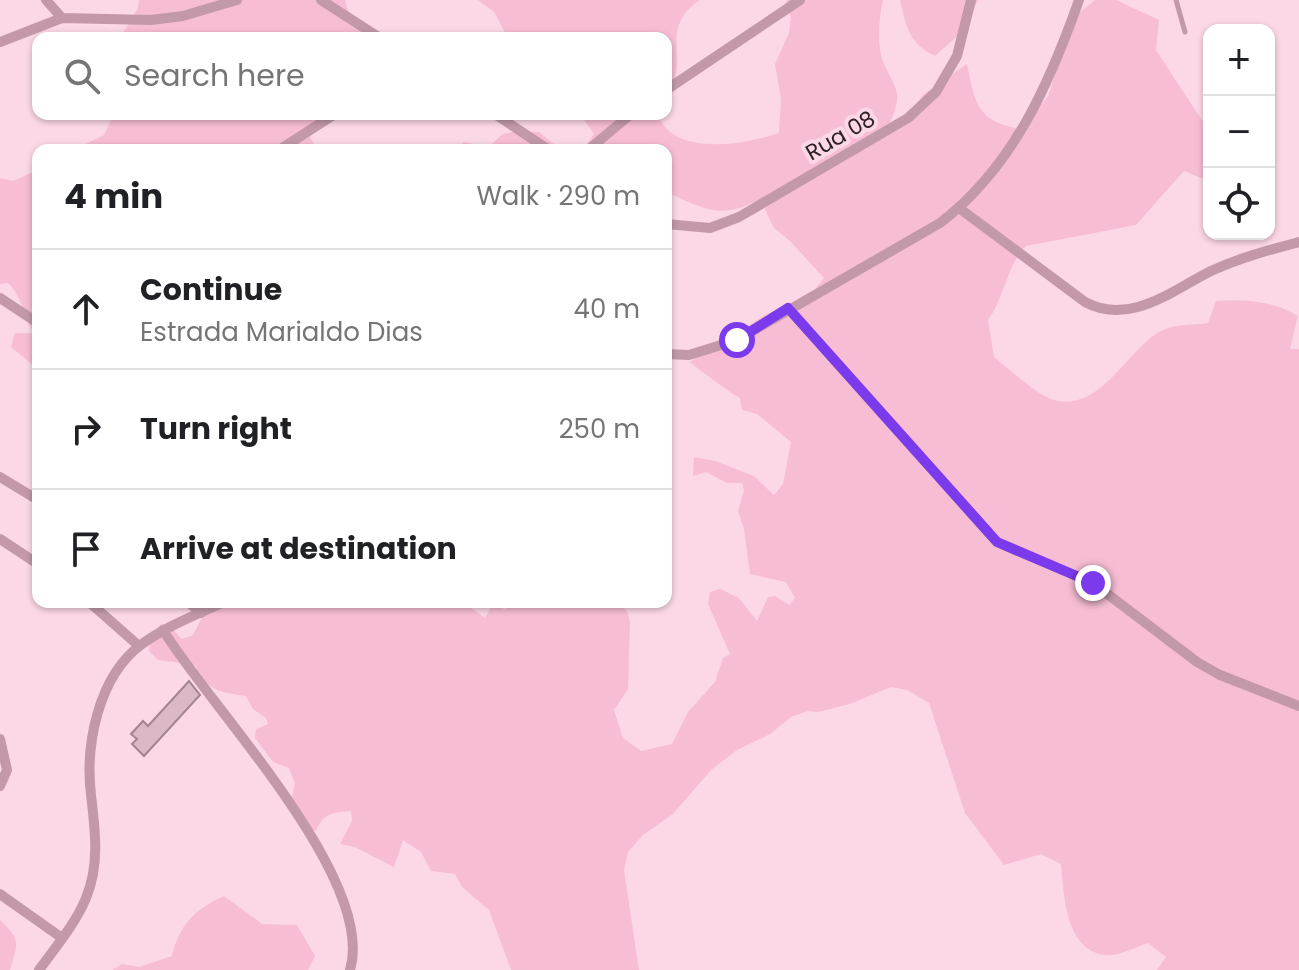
<!DOCTYPE html>
<html lang="en">
<head>
<meta charset="utf-8">
<style>
  :root { --surface:#fff; --page:#f2f2f2; --text:#202124; --muted:#757577; --line:#e0e0e0 }
  body { margin:0; font-family:Poppins,sans-serif; background:var(--page); color:var(--text) }
  .controls { position:absolute; right:24px; top:24px; display:grid; overflow:hidden; border-radius:16px; box-shadow:0 2px 6px #0004 }
  .controls button { width:72px; height:72px; display:grid; place-items:center; padding:0; border:0; border-bottom:2px solid var(--line); background:var(--surface); color:var(--text); font:40px sans-serif }
  .stop { position:absolute; width:24px; height:24px; margin:-18px; border:6px solid #7c3aed; border-radius:50%; background:#fff }
  .stop.end { background:#7c3aed; border-color:#fff; box-shadow:0 2px 8px #0008 }
  .list { margin:0; padding:0; list-style:none }
  h2 { display:flex; justify-content:space-between; align-items:center; height:104px; margin:0; padding:0 32px; font-size:34px }
  h2 small { font-size:26px; font-weight:400; color:var(--muted) }
  .list li { display:grid; grid-template-columns:52px 1fr auto; gap:24px; align-items:center; box-sizing:border-box; height:120px; padding:0 32px; border-top:2px solid var(--line) }
  .list b { display:block; font-size:30px; white-space:nowrap }
  .list p { margin:0; font-size:26px; white-space:nowrap; color:var(--muted) }
  .list em { font-size:26px; font-style:normal; color:var(--muted) }
  .icon { flex:none; width:44px; height:44px; fill:none; stroke:currentColor; stroke-width:2; stroke-linecap:round; stroke-linejoin:round }
  .map { position:relative; flex:none; width:1299px; height:970px; overflow:hidden }
  .search { position:absolute; background:var(--surface); box-shadow:0 2px 6px #0004; left:32px; top:32px; width:640px; height:88px; display:flex; align-items:center; gap:20px; box-sizing:border-box; padding:0 28px; border-radius:16px; color:var(--muted); font-size:30px }
  .panel { position:absolute; background:var(--surface); box-shadow:0 2px 6px #0004; left:32px; top:144px; width:640px; height:464px; border-radius:16px }
  .map>svg:first-child { display:block }
  .green { fill:#f7bdd5 }
  .building { fill:#dbb8c6; stroke:#a38390; stroke-width:2 }
  .lines { fill:none; stroke-linecap:round; stroke-linejoin:round }
  .service { stroke:#c399aa; stroke-width:5 }
  .minor { stroke:#c399aa; stroke-width:10 }
  .route { stroke:#7c3aed; stroke-width:10 }
  .labels { text-anchor:middle; stroke-width:8; stroke-linejoin:round; paint-order:stroke }
  .street-label { font-size:22px; fill:#2e2126; stroke:#fcd8e6 }
</style>
</head>
<body>
<div class="map">
<svg width="1299" height="970" viewBox="0 0 1299 970">
  <rect width="100%" height="100%" fill="#fcd8e6"/>
  <path class="green" d="M 139,0 L 345,0 L 352,26 L 375,38 L 120,38 L 138,8 Z
    M 478,0 L 700,0 C 656,29 693,64 666,93 L 666,38 L 508,38 L 494,12 Z
    M 787,0 L 883,0 C 879,19 876,45 884,64 C 897,92 903,92 890,123 L 910,112 L 924,94 L 967,64 C 975,103 977,122 1021,129 L 1048,96 L 1075,16 L 1095,0 L 1116,0 L 1159,20 L 1156,50 L 1209,131 L 1209,181 L 1184,171 L 1136,225 L 1026,246 C 1006,266 1005,297 988,320 L 994,357 C 1008,368 1039,397 1054,400 C 1103,413 1129,344 1165,329 C 1177,324 1195,325 1208,323 L 1216,301 C 1245,299 1274,301 1298,316 L 1290,349 L 1299,349 L 1299,970 L 1157,970 L 1166,957 L 1148,943 C 1136,947 1117,957 1105,955 C 1065,950 1064,895 1061,864 L 1041,854 L 1004,865 L 965,813 L 929,703 L 907,690 L 891,687 L 850,704 L 818,712 L 808,711 L 791,717 L 770,734 L 737,750 L 711,770 L 673,814 L 643,835 L 628,852 L 624,870 L 639,970 L 511,970 L 489,910 L 462,887 L 455,874 L 431,871 L 421,852 L 403,840 L 394,867 L 355,847 L 340,844 L 352,821 L 351,811 C 333,812 324,813 316,831 L 308,829 L 291,801 L 295,784 L 289,768 L 273,762 L 255,738 L 256,729 L 268,724 L 266,718 L 253,709 L 246,696 C 219,692 207,691 195,665 L 158,660 L 149,651 L 151,635 L 161,624 L 169,625 L 182,639 L 193,635 L 210,602 L 463,602 L 485,618 L 493,604 L 500,603 L 504,610 L 515,602 L 619,602 L 628,613 L 630,623 L 628,689 L 614,710 L 623,738 L 641,751 L 672,744 L 688,712 L 715,682 L 723,658 L 730,654 L 708,604 L 710,592 L 720,589 L 739,598 L 757,621 L 768,597 L 775,596 L 789,605 L 795,598 L 786,582 L 750,574 L 744,529 L 738,511 L 744,490 L 742,483 L 727,483 L 706,472 L 693,476 L 694,457 L 715,461 L 754,476 L 774,495 L 783,484 L 791,442 L 757,414 L 742,410 L 740,398 C 733,395 694,366 690,362 L 767,314 L 807,299 L 824,278 L 790,241 L 774,228 L 760,199 C 719,221 704,208 666,192 L 666,150 L 583,150 L 594,134 L 580,114 L 658,114 C 672,157 745,145 779,133 L 781,99 L 775,64 L 789,33 L 791,16 L 785,5 Z
    M 900,0 L 978,0 L 963,31 L 935,56 C 909,44 906,26 900,0 Z
    M 114,114 L 336,114 L 307,131 L 317,150 L 73,150 L 104,135 Z
    M 519,131 L 539,132 L 561,150 L 458,150 L 463,142 L 489,147 L 502,134 Z
    M 38,170 L 38,365 L 34,366 L 11,347 L 15,333 L 34,333 C 23,316 22,296 8,283 L 0,284 L 0,178 L 13,181 Z
    M 224,896 L 262,924 L 297,925 L 315,956 L 308,970 L 112,970 L 122,964 L 139,967 L 172,956 C 179,925 195,909 224,896 Z
    M 0,920 C 21,940 18,943 10,970 L 0,970 Z"/>
  <path class="building" d="M 189,681 L 200,695 L 144,756 L 132,744 L 137,739 L 131,734 L 143,721 L 148,726 Z"/>
  <g class="lines">
    <path class="service" d="M 1176,0 L 1185,32"/>
    <path class="minor" d="M 46,0 L 62,18
      M 321,0 L 380,38
      M 0,42 L 62,18 L 151,20 L 183,16 L 237,0
      M 666,90 L 800,0
      M 495,114 L 549,150
      M 279,150 L 335,114
      M 588,150 L 631,114
      M 959,208 L 1085,302 C 1130,326 1171,291 1211,271 C 1239,258 1269,250 1299,242
      M 666,224 L 710,228 L 739,217 L 908,118 L 936,92 L 957,56 L 971,0
      M 0,298 L 38,323
      M 788,308 L 997,542 L 1093,583 L 1197,662 L 1220,675 L 1299,706
      M 666,354 L 689,355 L 737,340 L 940,223 C 1013,167 1049,85 1079,0
      M 0,477 L 38,500
      M 0,539 L 38,564
      M 89,602 L 139,646
      M 188,602 L 201,613
      M 163,630 C 210,707 377,879 350,970
      M 0,739 L 7,770 L 0,786
      M 0,894 L 62,938
      M 39,970 C 55,948 76,923 86,898 C 100,865 95,829 91,795 C 85,745 98,676 142,644 C 167,626 196,615 224,602"/>
  </g>
  <g class="lines">
    <path class="route" d="M 737,340 L 788,308 L 997,542 L 1093,583"/>
  </g>
  <g class="labels">
    <g class="street-label">
      <text transform="translate(840 135) rotate(-30)" y="8">Rua 08</text>
    </g>
  </g>
</svg>
<div class="controls">
<button>+</button>
<button>−</button>
<button><svg class="icon" aria-label="locate" viewBox="0 0 24 24"><circle cx="12" cy="12" r="6"/><path d="M12 2v4M12 18v4M2 12h4M18 12h4"/></svg></button>
</div>
<div class="stop" style="left:737px;top:340px"></div>
<div class="stop end" style="left:1093px;top:583px"></div>
<div class="search"><svg class="icon" aria-label="search" viewBox="0 0 24 24"><circle cx="10" cy="10" r="6"/><path d="M15 15l6 6"/></svg>Search here</div>
<section class="panel">
<h2>4 min<small>Walk · 290 m</small></h2>
<ul class="list">
<li><svg class="icon" aria-label="ahead" viewBox="0 0 24 24"><path d="M12 20V5M6 11l6-6 6 6"/></svg><div><b>Continue</b><p>Estrada Marialdo Dias</p></div><em>40 m</em></li>
<li><svg class="icon" aria-label="right" viewBox="0 0 24 24"><path d="M7 20v-9h11M14 6l5 5-5 5"/></svg><div><b>Turn right</b></div><em>250 m</em></li>
<li><svg class="icon" aria-label="arrive" viewBox="0 0 24 24"><path d="M6 21V4h12l-3 4 3 4H6"/></svg><div><b>Arrive at destination</b></div></li>
</ul>
</section>
</div>
</body>
</html>
